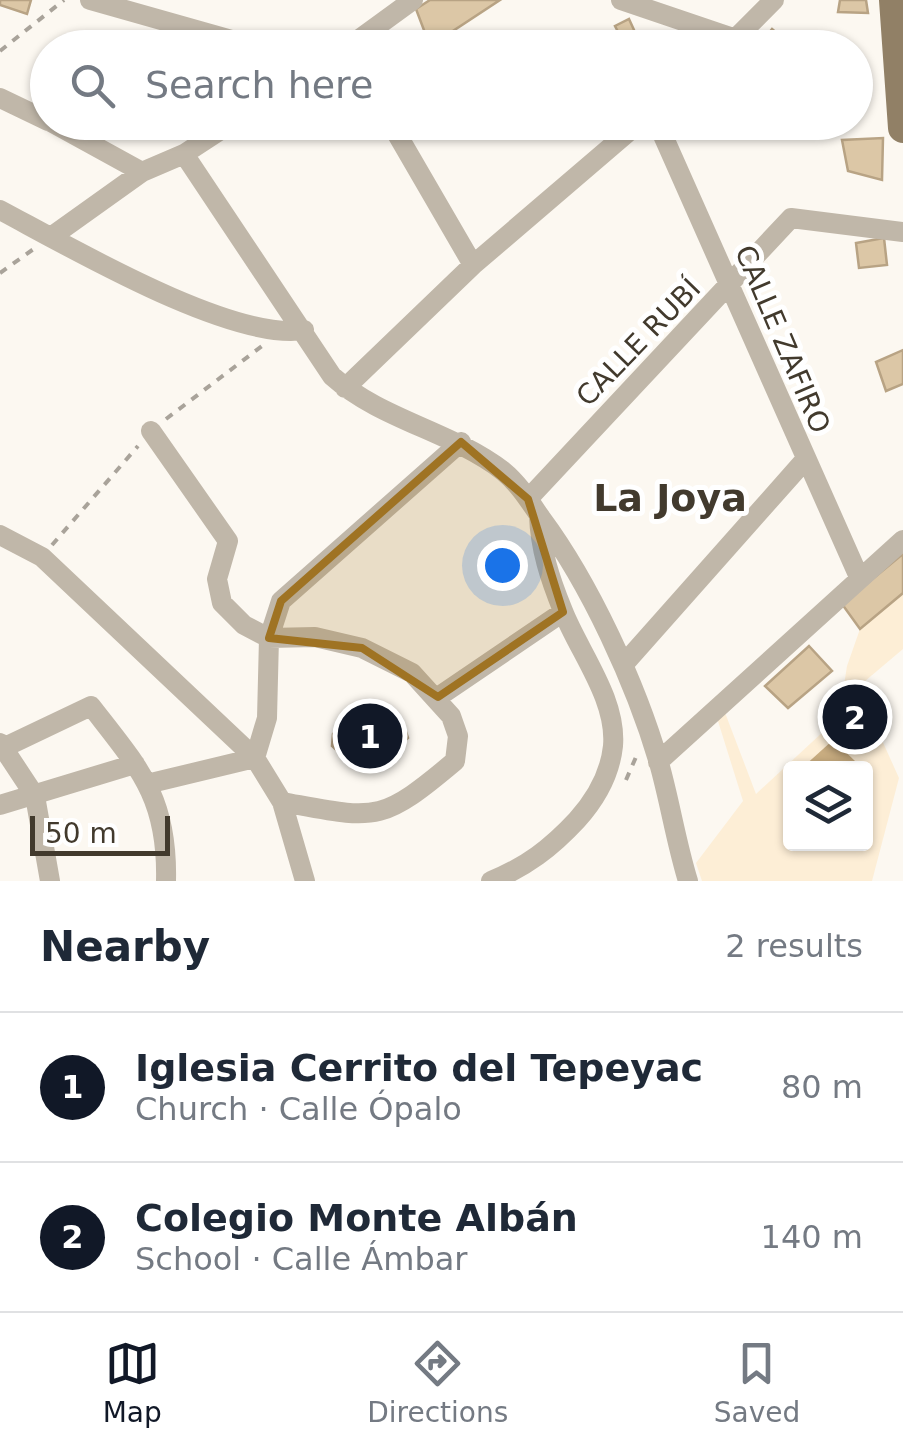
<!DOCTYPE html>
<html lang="en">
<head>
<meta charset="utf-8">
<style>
  :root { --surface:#fff; --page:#f6f6f7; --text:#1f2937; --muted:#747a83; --line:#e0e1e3; --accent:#111827 }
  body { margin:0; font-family:"DejaVu Sans",sans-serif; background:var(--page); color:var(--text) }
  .controls { position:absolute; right:30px; bottom:30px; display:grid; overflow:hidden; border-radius:10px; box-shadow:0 2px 8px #0004 }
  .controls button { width:90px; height:90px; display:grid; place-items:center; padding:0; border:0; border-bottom:2px solid var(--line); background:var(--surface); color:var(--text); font:50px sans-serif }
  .scale { position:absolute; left:30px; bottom:25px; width:140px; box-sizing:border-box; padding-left:10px; border:5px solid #423a2d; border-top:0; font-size:28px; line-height:35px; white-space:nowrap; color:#423a2d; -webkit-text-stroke:8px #fff; paint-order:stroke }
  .you { position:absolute; left:502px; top:565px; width:35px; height:35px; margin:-25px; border:8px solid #fff; border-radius:50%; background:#1a73e8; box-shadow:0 0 0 15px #1a73e833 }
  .badge { display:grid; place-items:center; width:65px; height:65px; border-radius:50%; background:var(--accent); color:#fff; font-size:32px; font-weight:700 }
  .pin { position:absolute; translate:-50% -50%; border:5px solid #fff; box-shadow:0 2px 10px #0006 }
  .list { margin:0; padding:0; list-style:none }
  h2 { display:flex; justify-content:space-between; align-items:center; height:130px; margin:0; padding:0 40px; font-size:42px }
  h2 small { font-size:32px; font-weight:400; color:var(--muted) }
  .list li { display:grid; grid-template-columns:65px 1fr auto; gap:30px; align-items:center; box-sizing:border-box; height:150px; padding:0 40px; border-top:2px solid var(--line) }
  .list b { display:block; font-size:38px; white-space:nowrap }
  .list p { margin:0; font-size:32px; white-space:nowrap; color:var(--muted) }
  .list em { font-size:32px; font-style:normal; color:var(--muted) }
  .icon { flex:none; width:55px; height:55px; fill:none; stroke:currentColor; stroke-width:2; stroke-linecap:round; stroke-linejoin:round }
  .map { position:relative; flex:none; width:903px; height:881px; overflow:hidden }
  .search { position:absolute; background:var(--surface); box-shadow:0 2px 8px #0004; left:30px; right:30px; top:30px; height:110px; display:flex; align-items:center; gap:25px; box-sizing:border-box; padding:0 35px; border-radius:55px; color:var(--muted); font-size:38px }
  .sheet { height:430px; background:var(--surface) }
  nav { display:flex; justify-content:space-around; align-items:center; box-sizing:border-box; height:140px; border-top:2px solid var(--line); background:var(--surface); font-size:28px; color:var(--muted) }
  nav a { display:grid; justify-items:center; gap:5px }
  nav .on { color:var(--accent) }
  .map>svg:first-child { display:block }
  .built { fill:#fdeed6; fill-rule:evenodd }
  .water { fill:#c9ad81 }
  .building { fill:#dcc7a6; stroke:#b8a384; stroke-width:2.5 }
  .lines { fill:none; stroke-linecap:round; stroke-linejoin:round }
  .path { stroke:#a9a39a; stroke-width:4; stroke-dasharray:8 8; stroke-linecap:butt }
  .minor { stroke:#c0b7a9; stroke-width:20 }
  .primary { stroke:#918066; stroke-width:30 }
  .marked { fill:#9f7323; fill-opacity:0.2; stroke:#9f7323; stroke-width:8; stroke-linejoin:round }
  .labels { text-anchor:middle; stroke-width:10; stroke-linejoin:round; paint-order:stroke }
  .street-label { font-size:28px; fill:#423a2d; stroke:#fff }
  .district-label { font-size:38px; font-weight:bold; fill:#423a2d; stroke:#fff }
</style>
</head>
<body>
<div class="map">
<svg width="903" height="881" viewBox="0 0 903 881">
  <rect width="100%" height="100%" fill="#fcf8f1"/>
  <path class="built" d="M 903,554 L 903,649 L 858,687 L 899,778 L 872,881 L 702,881 L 696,863 L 743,801 L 717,718 L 724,710 L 756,794 L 839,717 L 847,666 L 860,629 L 842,604 ZM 790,768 L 866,768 L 866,844 L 790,844 Z"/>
  <path class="water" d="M 833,740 L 855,761 L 846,768 L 802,768 Z"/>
  <path class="building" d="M 0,0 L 31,0 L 27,14 L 0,5 Z
    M 430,0 L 500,0 L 430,46 L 416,9 Z
    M 840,0 L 866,0 L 868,13 L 838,12 Z
    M 629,19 L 639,41 L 626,47 L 615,26 Z
    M 772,29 L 792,46 L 791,48 L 763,48 L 761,43 Z
    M 687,31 L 715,42 L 707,48 L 684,48 L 680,41 Z
    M 674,36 L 685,48 L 656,48 L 665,39 Z
    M 883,138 L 882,180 L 848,171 L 842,140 Z
    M 884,238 L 887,265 L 859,268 L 856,243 Z
    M 903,350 L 903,384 L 886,391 L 876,362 Z
    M 903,554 L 903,593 L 860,629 L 842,604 Z
    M 809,646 L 832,671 L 788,708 L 765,686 Z
    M 376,703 L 404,726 L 408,738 L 381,763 L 352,764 L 332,746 L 333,734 L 356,708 Z"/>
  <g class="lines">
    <path class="path" d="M 0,51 L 64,0
      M 0,273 L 35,248
      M 166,419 L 262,346
      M 52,545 L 138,446
      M 626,780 L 636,757"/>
    <path class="minor" d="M 90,0 L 260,48
      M 621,0 L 736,39
      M 729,45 L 774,0
      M 347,48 L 413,0
      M 0,98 L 48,121
      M 51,122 L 142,172
      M 390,122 L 473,265
      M 657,122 L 859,577
      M 184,154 L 332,376 C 381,420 451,431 503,471 C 519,484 530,502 541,518 C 590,584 636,684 659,763 C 670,802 676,842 688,881
      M 0,210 C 68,246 232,342 304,330
      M 51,237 L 142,172 L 184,154 L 233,122
      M 345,388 L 473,265 L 640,122
      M 151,431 L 228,541 L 217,579 L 222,603 L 244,625 L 269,638 L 315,637 L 362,648 L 412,673 L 451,716 L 458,736 L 455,761 C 379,825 376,819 282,802
      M 528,499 L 791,218 L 903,232
      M 0,535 L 42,557 L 255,758 L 282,802 L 305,881
      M 624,664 L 805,460
      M 438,697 L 563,612
      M 0,743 L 35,796 L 50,881
      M 3,748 L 91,706 C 139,768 168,797 166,881
      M 658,762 L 903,540
      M 151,783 L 255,758 L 267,718 L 269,638 L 281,601 L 461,442
      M 0,805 L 135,764
      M 491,881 C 526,867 551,848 577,820 C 595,800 610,774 613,746 C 617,699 579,652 563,611 C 550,579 540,549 539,515"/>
    <path class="primary" d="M 894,0 L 903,128"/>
  </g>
  <path class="marked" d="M 461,442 L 528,499 L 563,612 L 438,697 L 362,648 L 269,638 L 281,601 Z"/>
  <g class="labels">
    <g class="street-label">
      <text transform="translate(783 339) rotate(67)" y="10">CALLE ZAFIRO</text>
      <text transform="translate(638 342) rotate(-46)" y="10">CALLE RUBÍ</text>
    </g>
    <g class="district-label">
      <text x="670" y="511">La Joya</text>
    </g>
  </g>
</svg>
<div class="controls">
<button><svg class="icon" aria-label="layers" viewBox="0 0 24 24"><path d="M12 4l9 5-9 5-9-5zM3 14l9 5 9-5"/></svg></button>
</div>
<div class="scale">50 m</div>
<div class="you"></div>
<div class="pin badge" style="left:370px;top:736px">1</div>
<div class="pin badge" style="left:855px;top:717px">2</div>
<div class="search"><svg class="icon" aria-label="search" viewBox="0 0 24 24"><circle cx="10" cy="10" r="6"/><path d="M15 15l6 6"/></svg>Search here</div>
</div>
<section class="sheet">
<h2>Nearby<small>2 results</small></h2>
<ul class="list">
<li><span class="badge">1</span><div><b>Iglesia Cerrito del Tepeyac</b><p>Church · Calle Ópalo</p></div><em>80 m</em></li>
<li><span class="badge">2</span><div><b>Colegio Monte Albán</b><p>School · Calle Ámbar</p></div><em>140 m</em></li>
</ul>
</section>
<nav>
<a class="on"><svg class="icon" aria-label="map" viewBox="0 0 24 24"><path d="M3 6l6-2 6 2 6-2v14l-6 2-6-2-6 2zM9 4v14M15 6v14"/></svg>Map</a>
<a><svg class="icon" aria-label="directions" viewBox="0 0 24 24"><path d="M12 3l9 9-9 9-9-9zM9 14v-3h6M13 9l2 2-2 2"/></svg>Directions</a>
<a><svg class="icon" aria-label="saved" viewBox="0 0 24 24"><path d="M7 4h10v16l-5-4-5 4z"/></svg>Saved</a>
</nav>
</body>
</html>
